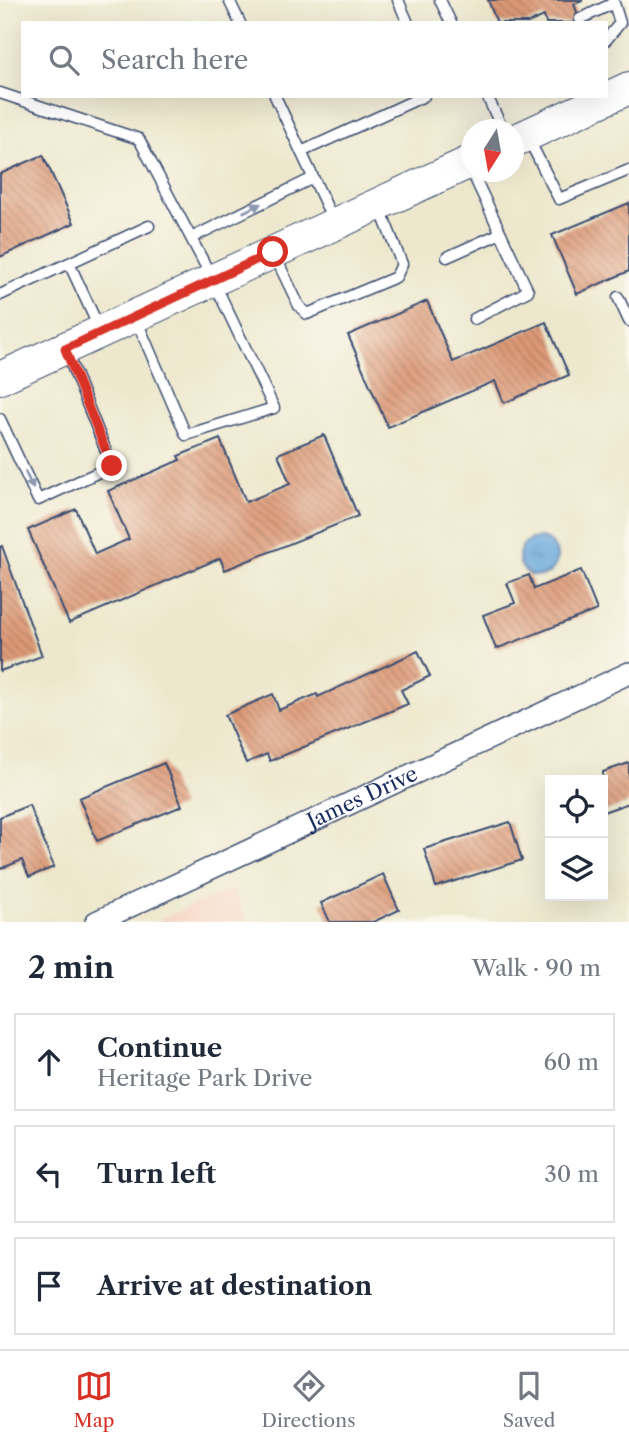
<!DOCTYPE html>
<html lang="en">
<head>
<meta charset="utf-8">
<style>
  :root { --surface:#fff; --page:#f2f2f3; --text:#1f2937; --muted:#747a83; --line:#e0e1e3; --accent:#d93025 }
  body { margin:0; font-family:"Libre Caslon Text",serif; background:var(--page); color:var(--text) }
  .controls { position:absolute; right:21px; bottom:21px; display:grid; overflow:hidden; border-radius:0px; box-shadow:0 7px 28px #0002 }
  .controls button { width:63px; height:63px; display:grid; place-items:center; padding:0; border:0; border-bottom:2px solid var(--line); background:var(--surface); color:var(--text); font:35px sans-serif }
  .compass { position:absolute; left:461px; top:119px; width:63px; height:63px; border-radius:50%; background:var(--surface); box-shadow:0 7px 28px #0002; rotate:191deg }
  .stop { position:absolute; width:21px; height:21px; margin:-16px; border:5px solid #d93025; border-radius:50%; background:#fff }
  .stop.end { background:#d93025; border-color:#fff; box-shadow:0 2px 7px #0008 }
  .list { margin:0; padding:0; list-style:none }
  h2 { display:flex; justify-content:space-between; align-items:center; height:91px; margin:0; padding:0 28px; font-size:30px }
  h2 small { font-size:23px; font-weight:400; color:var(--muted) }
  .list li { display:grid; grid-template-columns:46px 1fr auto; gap:21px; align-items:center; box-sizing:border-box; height:98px; margin:0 14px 14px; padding:0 14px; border:2px solid var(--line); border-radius:0px }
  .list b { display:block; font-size:26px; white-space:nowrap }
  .list p { margin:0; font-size:23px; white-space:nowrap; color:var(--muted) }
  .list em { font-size:23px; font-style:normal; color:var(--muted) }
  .icon { flex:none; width:38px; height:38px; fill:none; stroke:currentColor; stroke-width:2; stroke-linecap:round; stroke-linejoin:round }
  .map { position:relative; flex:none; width:629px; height:922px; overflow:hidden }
  .search { position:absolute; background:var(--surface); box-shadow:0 7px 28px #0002; left:21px; right:21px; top:21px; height:77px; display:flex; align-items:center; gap:18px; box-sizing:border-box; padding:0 24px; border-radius:0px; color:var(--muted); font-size:26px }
  .sheet { height:427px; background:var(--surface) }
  nav { display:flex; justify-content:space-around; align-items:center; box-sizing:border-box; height:98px; border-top:2px solid var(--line); background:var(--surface); font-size:19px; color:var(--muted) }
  nav a { display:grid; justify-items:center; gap:4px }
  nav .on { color:var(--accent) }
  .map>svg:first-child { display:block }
  .built { fill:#f5d3c1 }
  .water { fill:url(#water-ripples); stroke:#426b9c; stroke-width:2 }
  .building { fill:url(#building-back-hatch) }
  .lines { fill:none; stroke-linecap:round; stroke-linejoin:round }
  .lane-casing { stroke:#3a4b6f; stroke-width:13 }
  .street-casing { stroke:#3a4b6f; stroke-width:24 }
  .secondary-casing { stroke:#3a4b6f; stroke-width:34 }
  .lane { stroke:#fff; stroke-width:10 }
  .street { stroke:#fff; stroke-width:21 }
  .secondary { stroke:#fff; stroke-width:32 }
  .oneway { fill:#8d97ae }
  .route { stroke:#d93025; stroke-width:9 }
  .labels { text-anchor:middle; stroke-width:5; stroke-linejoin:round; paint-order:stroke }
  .street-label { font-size:21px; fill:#1b2f5e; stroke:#fbf7ec }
</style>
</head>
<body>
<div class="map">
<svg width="629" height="922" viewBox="0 0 629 922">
  <defs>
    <pattern id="water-ripples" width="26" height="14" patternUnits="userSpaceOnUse" patternTransform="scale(1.75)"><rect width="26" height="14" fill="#69a7db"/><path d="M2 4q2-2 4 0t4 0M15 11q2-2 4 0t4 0" fill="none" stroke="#5688b5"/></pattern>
    <pattern id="building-back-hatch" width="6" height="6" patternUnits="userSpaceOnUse" patternTransform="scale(1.75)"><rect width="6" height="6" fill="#dd9976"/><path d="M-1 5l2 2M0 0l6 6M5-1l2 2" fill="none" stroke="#b27d64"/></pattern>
  </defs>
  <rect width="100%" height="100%" fill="#fbf7ec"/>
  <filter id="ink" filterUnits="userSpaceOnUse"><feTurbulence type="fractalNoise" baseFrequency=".0143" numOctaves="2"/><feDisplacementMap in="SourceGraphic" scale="14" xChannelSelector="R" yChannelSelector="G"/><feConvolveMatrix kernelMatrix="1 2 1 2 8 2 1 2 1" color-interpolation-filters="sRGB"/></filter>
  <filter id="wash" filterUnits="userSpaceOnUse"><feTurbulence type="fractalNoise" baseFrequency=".00686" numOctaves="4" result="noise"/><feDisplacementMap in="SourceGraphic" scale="28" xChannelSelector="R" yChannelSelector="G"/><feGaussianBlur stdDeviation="1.57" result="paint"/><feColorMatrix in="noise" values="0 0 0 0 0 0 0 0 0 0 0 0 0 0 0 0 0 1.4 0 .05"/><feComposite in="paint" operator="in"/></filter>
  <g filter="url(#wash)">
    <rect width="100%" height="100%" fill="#ede8cd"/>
    <path class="built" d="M 232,889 L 248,922 L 161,922 L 160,919 Z"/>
    <path class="water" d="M519 557a19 19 0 1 1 38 0a19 19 0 1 1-38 0Z"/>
    <g id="blocks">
      <path class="building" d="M 488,0 L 582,0 L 582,1 L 574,4 L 577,12 L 573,23 L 546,23 L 544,16 L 528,23 L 497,23 Z
        M 43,155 L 74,223 L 0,257 L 0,174 Z
        M 629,203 L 629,271 L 577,294 L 552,235 Z
        M 427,301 L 453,362 L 546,322 L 569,375 L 504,403 L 495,381 L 388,427 L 348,335 Z
        M 324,435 L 358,516 L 225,570 L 220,558 L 69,623 L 28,530 L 76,509 L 95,554 L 129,539 L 108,491 L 180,460 L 178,456 L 220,439 L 246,502 L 290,484 L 278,454 Z
        M 2,546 L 42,656 L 0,671 L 0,547 Z
        M 581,570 L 597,610 L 496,649 L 483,615 L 515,603 L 507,583 L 529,575 L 534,589 Z
        M 418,651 L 430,676 L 401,690 L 408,704 L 270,761 L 267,754 L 246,763 L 225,715 L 273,694 L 279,710 L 317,694 L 318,697 Z
        M 164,763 L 182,806 L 97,841 L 79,798 Z
        M 629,763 L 629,803 L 603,812 L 603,772 Z
        M 29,805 L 54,867 L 29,877 L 22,860 L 0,869 L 0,817 Z
        M 510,822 L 522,860 L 436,887 L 424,849 Z
        M 383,874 L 399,910 L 373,922 L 330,922 L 321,903 Z"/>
    </g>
  </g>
  <g filter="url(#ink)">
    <use href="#blocks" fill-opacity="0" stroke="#3a4b6f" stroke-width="2"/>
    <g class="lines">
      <g class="lane-casing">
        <path id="lane" d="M 229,0 L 240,23
          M 398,0 L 408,23
          M 440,0 L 451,23
          M 580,19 L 614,3
          M 606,40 L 620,23 L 613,0
          M 0,93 L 139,139 L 213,280 L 274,408 L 186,435 L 136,319
          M 275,96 L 333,220
          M 487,96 L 503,130
          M 528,138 L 559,199 L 629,170
          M 301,152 L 424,96
          M 472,172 L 528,291 L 474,319
          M 191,238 L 313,178
          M 274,254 L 299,306 L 307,314 L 396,277 L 402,264 L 379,206
          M 447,257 L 501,233
          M 69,263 L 100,330
          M 0,295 L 149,226
          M 618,297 L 629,321
          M 0,419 L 38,500 L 112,466 L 66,351"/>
      </g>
      <g class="street-casing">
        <g id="street">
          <path id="s1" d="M 96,922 L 629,673"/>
        </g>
      </g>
      <g class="secondary-casing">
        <path id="secondary" d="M 514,141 L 629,88
          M 0,378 L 472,161"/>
      </g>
      <use href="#lane" class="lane"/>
      <use href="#street" class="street"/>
      <use href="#secondary" class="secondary"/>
    </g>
    <defs><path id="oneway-solid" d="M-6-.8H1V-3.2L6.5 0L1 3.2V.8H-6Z" transform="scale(1.75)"/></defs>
    <g class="oneway">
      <use href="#oneway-solid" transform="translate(252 208) rotate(-26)"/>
      <use href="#oneway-solid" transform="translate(29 480) rotate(65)"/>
    </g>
  </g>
  <g class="lines" filter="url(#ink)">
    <path class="route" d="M 112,466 L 65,349 L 273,252"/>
  </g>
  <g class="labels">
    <g class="street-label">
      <text dy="7" stroke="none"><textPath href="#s1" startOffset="294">James Drive</textPath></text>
    </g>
  </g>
</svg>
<div class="controls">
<button><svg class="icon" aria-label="locate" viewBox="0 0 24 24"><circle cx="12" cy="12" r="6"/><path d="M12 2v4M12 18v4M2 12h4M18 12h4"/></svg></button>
<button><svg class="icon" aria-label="layers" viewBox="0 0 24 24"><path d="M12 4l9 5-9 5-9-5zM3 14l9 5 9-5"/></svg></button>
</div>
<svg class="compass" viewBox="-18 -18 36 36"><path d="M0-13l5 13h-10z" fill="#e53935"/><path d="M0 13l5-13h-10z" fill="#747a83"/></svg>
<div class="stop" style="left:273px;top:252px"></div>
<div class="stop end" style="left:112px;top:466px"></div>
<div class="search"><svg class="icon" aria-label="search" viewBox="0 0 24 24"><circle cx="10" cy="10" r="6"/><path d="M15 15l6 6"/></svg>Search here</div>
</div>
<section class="sheet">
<h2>2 min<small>Walk · 90 m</small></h2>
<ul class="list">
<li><svg class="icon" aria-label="ahead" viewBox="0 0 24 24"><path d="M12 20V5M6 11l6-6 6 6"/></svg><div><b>Continue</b><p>Heritage Park Drive</p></div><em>60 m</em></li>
<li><svg class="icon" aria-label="left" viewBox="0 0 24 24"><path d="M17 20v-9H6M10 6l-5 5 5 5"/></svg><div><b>Turn left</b></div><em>30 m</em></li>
<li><svg class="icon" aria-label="arrive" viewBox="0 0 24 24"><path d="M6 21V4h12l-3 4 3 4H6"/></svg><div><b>Arrive at destination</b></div></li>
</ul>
</section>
<nav>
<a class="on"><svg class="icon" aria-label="map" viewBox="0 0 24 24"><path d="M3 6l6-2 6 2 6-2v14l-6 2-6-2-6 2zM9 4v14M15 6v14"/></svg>Map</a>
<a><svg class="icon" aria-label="directions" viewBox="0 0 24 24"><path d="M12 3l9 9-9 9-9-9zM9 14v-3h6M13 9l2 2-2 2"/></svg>Directions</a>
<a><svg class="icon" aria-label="saved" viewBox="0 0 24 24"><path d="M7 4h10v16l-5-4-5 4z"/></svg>Saved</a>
</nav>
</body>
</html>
